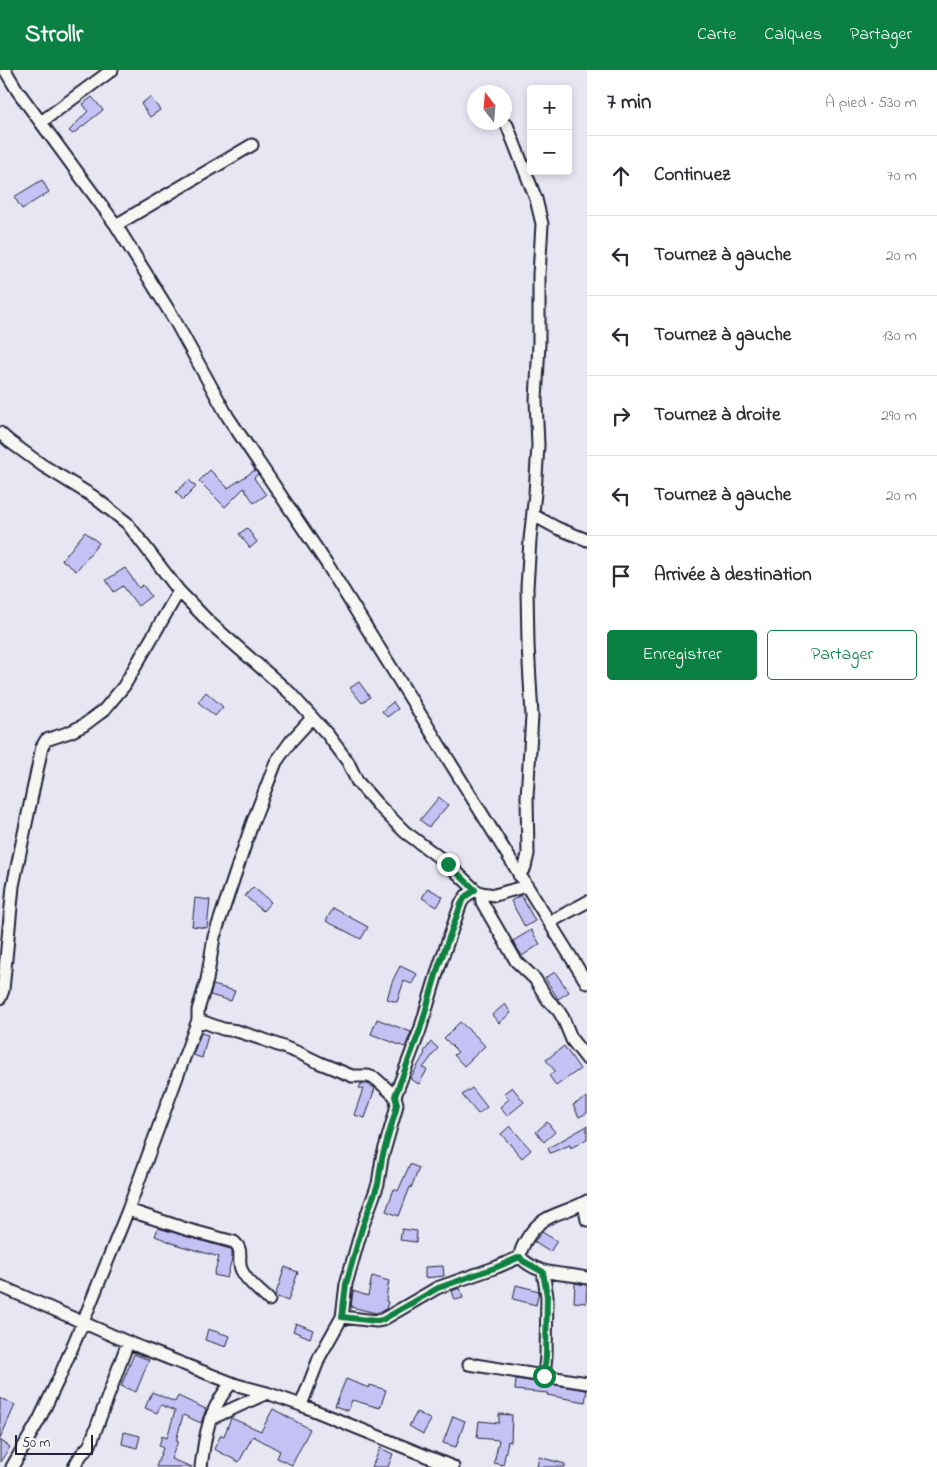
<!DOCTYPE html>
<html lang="fr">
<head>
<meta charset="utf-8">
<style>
  :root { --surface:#fff; --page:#f7f7f7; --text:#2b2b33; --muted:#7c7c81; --line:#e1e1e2; --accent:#0b8043 }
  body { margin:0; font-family:"Indie Flower",sans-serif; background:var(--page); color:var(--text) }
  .controls { position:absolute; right:15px; top:15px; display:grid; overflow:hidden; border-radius:5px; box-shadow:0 2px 8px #0003 }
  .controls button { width:45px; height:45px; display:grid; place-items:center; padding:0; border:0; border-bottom:1px solid var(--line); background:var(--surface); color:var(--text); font:25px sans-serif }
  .compass { position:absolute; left:467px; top:15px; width:45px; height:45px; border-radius:50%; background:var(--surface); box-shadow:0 2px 8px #0003; rotate:344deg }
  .scale { position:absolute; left:15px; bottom:12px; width:78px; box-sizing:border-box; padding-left:5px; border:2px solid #22223b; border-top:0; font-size:14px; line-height:18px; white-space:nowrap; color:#22223b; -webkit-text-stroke:4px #f6f6f2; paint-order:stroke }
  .stop { position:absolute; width:15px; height:15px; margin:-11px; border:4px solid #0b8043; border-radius:50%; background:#fff }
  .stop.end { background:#0b8043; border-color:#fff; box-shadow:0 1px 5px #0008 }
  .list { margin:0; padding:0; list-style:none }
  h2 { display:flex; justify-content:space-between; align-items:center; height:65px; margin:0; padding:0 20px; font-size:21px }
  h2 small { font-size:16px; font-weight:400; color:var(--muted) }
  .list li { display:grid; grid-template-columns:32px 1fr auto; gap:15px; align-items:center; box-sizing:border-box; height:80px; padding:0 20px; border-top:1px solid var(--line) }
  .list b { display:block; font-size:19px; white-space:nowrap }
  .list em { font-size:16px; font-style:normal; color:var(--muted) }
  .actions { display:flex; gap:10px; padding:15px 20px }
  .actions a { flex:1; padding:11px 0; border:1px solid var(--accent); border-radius:5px; text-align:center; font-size:18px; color:var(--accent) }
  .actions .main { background:var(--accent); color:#fff }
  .icon { flex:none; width:28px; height:28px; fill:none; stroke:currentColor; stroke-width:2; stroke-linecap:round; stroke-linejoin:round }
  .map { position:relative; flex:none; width:587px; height:1397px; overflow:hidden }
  header { display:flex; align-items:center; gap:30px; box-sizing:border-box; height:70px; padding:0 25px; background:var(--accent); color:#fff }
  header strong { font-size:24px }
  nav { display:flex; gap:28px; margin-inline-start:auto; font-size:18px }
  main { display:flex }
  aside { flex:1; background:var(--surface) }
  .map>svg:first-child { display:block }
  .building { fill:#c4c2f4; stroke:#22223b }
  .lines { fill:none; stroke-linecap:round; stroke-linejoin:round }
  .minor-casing { stroke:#22223b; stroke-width:15 }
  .minor { stroke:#f6f6f2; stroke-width:11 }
  .route { stroke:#0b8043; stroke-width:6 }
</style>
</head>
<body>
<header>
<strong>Strollr</strong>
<nav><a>Carte</a><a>Calques</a><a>Partager</a></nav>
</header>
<main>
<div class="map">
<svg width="587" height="1397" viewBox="0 0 587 1397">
  <rect width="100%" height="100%" fill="#e7e6f3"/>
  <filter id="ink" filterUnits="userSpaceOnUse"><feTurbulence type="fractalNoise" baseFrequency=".02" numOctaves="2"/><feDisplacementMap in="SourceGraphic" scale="10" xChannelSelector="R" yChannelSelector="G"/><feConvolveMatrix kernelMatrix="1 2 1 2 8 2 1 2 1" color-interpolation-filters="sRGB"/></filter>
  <g filter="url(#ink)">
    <path class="building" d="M 92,27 L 103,40 L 73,64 L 69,61 L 88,41 L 83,34 Z
      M 150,27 L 160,40 L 150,47 L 141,34 Z
      M 42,110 L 49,122 L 22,139 L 14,127 Z
      M 210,400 L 228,418 L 255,400 L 258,404 L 254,408 L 266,425 L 254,433 L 244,418 L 225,437 L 199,411 Z
      M 189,410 L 196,417 L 183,430 L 176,422 Z
      M 247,458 L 257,472 L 250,478 L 239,464 Z
      M 85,462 L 99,473 L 76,501 L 62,490 Z
      M 125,498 L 139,518 L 143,515 L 151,526 L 138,536 L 123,516 L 114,522 L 106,510 Z
      M 359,612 L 370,627 L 362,633 L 350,618 Z
      M 206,622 L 223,637 L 215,646 L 198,632 Z
      M 393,632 L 398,639 L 387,647 L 382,641 Z
      M 439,727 L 448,735 L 429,757 L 420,750 Z
      M 253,817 L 271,832 L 263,841 L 245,826 Z
      M 428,818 L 443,827 L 437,837 L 422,828 Z
      M 521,825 L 535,851 L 525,857 L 511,831 Z
      M 195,828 L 210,830 L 207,858 L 192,856 Z
      M 333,838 L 368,857 L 361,869 L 326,851 Z
      M 531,860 L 540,874 L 522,886 L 513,871 Z
      M 400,896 L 417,904 L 412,914 L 404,911 L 397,932 L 387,929 L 392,912 Z
      M 555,902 L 569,922 L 558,929 L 545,908 Z
      M 213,915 L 235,921 L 231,931 L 210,925 Z
      M 505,934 L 511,943 L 499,953 L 492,945 Z
      M 377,949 L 411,962 L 405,977 L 371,964 Z
      M 460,952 L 476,966 L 485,976 L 464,996 L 454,985 L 458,982 L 444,968 Z
      M 201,963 L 208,965 L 202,988 L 193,985 Z
      M 431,972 L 438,978 L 423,998 L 427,1000 L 419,1014 L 410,1009 L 425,983 L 424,982 Z
      M 564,976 L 580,999 L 556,1016 L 549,1005 L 555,1001 L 546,990 Z
      M 361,1014 L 367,1014 L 375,1018 L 365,1048 L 354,1045 L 363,1019 L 359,1018 Z
      M 512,1017 L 524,1032 L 507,1046 L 500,1037 L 509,1029 L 504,1023 Z
      M 472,1018 L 487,1037 L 478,1044 L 462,1025 Z
      M 587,1027 L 587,1043 L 579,1047 L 573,1035 Z
      M 547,1052 L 555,1062 L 544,1072 L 536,1062 Z
      M 510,1056 L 531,1080 L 522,1088 L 501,1064 Z
      M 587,1056 L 587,1069 L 571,1078 L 570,1075 L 550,1083 L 548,1078 Z
      M 410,1094 L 419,1098 L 411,1118 L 410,1117 L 399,1146 L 386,1141 L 394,1119 L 398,1121 Z
      M 158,1158 L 230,1179 L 232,1181 L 232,1188 L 227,1208 L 214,1205 L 219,1187 L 178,1175 L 155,1166 Z
      M 402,1159 L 417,1161 L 416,1172 L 400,1170 Z
      M 542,1162 L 557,1171 L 550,1182 L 534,1172 Z
      M 443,1196 L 444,1206 L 425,1208 L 425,1197 Z
      M 285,1197 L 298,1202 L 288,1231 L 275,1226 Z
      M 372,1206 L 389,1211 L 387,1222 L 386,1231 L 388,1232 L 386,1239 L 376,1243 L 351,1237 L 353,1221 L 368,1226 Z
      M 575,1213 L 587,1215 L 586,1233 L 574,1232 Z
      M 516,1215 L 539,1221 L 536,1235 L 513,1229 Z
      M 460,1218 L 463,1228 L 455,1230 L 452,1221 Z
      M 296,1253 L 313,1260 L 310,1268 L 293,1261 Z
      M 208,1259 L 230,1266 L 226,1277 L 205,1270 Z
      M 134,1284 L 149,1290 L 136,1322 L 121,1316 Z
      M 346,1309 L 369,1318 L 370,1315 L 386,1320 L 380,1338 L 352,1330 L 348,1341 L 335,1336 Z
      M 516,1309 L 587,1320 L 585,1332 L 547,1325 L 548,1323 L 515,1320 Z
      M 152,1322 L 175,1332 L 178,1326 L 206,1339 L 201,1353 L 183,1345 L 176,1371 L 178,1371 L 171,1389 L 192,1397 L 156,1397 L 163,1378 L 159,1376 L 162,1366 L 167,1368 L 175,1341 L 161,1335 L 157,1343 L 145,1338 Z
      M 0,1328 L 15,1335 L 0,1369 Z
      M 273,1339 L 310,1359 L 292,1395 L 277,1388 L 280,1381 L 253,1366 L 239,1392 L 214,1379 L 221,1365 L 224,1366 L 231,1348 L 261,1361 Z
      M 417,1342 L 431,1350 L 423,1364 L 409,1356 Z
      M 499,1344 L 512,1345 L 511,1372 L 508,1371 L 503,1395 L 494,1393 L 499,1370 L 477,1368 L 479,1351 L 499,1353 Z
      M 453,1346 L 465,1351 L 456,1377 L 443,1373 Z
      M 124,1362 L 140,1366 L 137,1378 L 122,1374 Z
      M 0,1370 L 10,1377 L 0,1392 Z
      M 380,1378 L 393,1384 L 388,1397 L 372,1397 Z
      M 539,1387 L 565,1394 L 565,1397 L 537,1397 Z"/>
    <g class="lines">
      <g class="minor-casing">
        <path id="minor" d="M 5,0 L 17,20 L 116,155 L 174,249 L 228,347 L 327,494 L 587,913
          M 41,52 L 112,0
          M 507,55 L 536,129 L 542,154 L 539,205 L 539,274 L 536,330 L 538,375 L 535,423 L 530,470 L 527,518 L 528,575 L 532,646 L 527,727 L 528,784 L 525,797 L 519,805
          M 116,155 L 252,75
          M 0,363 L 9,371 L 42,395 L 94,427 L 127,453 L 179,521 L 210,553 L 290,623 L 328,665 L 348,692 L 357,711 L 377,734 L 405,762 L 448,794 L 475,820 L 481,823 L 495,825 L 526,816
          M 533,445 L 557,458 L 587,470
          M 312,648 L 291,671 L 276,692 L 252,754 L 214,867 L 207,910 L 198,940 L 198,950 L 223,959 L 237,961 L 262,969 L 299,983 L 320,993 L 352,1006 L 368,1006 L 376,1009 L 395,1026 L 397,1034 L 395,1043 L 382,1088 L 378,1114 L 362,1158 L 346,1214 L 342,1247
          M 481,823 L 482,832 L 516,891 L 535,909 L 548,930 L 558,940 L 563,948 L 572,970 L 587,989
          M 550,852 L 587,832
          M 0,928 L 3,920 L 13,816 L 42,677 L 46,670 L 70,662 L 84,655 L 104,640 L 124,616 L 179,521
          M 395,1026 L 420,960 L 439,897 L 461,833 L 466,826 L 475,820
          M 584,1133 L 587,1150
          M 128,1140 L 189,1160 L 234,1172 C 245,1181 236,1190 242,1201 C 247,1212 260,1221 269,1230
          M 520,1187 C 520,1181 522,1178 525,1172 C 541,1142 561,1146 587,1131
          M 520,1187 C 539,1207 563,1202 587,1208
          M 543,1202 L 547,1226 L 546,1286 L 544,1306
          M 0,1216 L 132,1274 L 237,1315 L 267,1323 L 301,1335 L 453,1397
          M 469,1294 L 587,1313
          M 301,1335 L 320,1286 L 342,1247 L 376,1251 L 382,1250 L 437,1218 L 497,1197 L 520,1187
          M 210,1349 L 267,1323
          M 12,1397 L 39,1350 L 59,1308 L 83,1252 L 128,1140 L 198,950
          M 74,1397 L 81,1385 L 90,1375 L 128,1272
          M 201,1397 C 204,1374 207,1349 220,1329 C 223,1323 228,1318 231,1313"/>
      </g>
      <use href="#minor" class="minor"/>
    </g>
  </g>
  <g class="lines" filter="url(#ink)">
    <path class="route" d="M 448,794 L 475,820 L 466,826 L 461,834 L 438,898 L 420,960 L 395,1026 L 397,1034 L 395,1043 L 382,1088 L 378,1114 L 362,1158 L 346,1214 L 342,1247 L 376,1251 L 382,1250 L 438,1218 L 497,1197 L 520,1187 L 523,1191 L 543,1202 L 547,1226 L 546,1286 L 544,1306"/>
  </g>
</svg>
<div class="controls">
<button>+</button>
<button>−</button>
</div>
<svg class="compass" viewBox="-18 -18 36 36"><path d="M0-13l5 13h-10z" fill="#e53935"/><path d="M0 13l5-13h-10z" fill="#7c7c81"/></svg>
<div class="scale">50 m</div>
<div class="stop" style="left:544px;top:1306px"></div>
<div class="stop end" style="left:448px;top:794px"></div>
</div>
<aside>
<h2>7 min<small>À pied · 530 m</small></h2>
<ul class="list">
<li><svg class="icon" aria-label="ahead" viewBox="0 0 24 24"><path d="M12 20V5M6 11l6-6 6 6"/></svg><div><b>Continuez</b></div><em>70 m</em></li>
<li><svg class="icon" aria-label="left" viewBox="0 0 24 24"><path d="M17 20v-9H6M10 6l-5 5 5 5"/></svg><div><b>Tournez à gauche</b></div><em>20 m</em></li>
<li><svg class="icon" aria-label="left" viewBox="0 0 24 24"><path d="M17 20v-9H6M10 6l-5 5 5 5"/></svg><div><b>Tournez à gauche</b></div><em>130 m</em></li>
<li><svg class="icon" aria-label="right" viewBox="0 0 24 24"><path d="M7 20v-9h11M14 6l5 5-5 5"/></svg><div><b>Tournez à droite</b></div><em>290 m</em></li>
<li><svg class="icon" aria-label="left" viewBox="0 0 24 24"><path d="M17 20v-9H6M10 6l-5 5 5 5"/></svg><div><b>Tournez à gauche</b></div><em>20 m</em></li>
<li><svg class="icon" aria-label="arrive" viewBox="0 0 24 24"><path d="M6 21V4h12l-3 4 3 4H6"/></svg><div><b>Arrivée à destination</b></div></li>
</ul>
<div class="actions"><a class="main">Enregistrer</a><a>Partager</a></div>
</aside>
</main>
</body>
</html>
